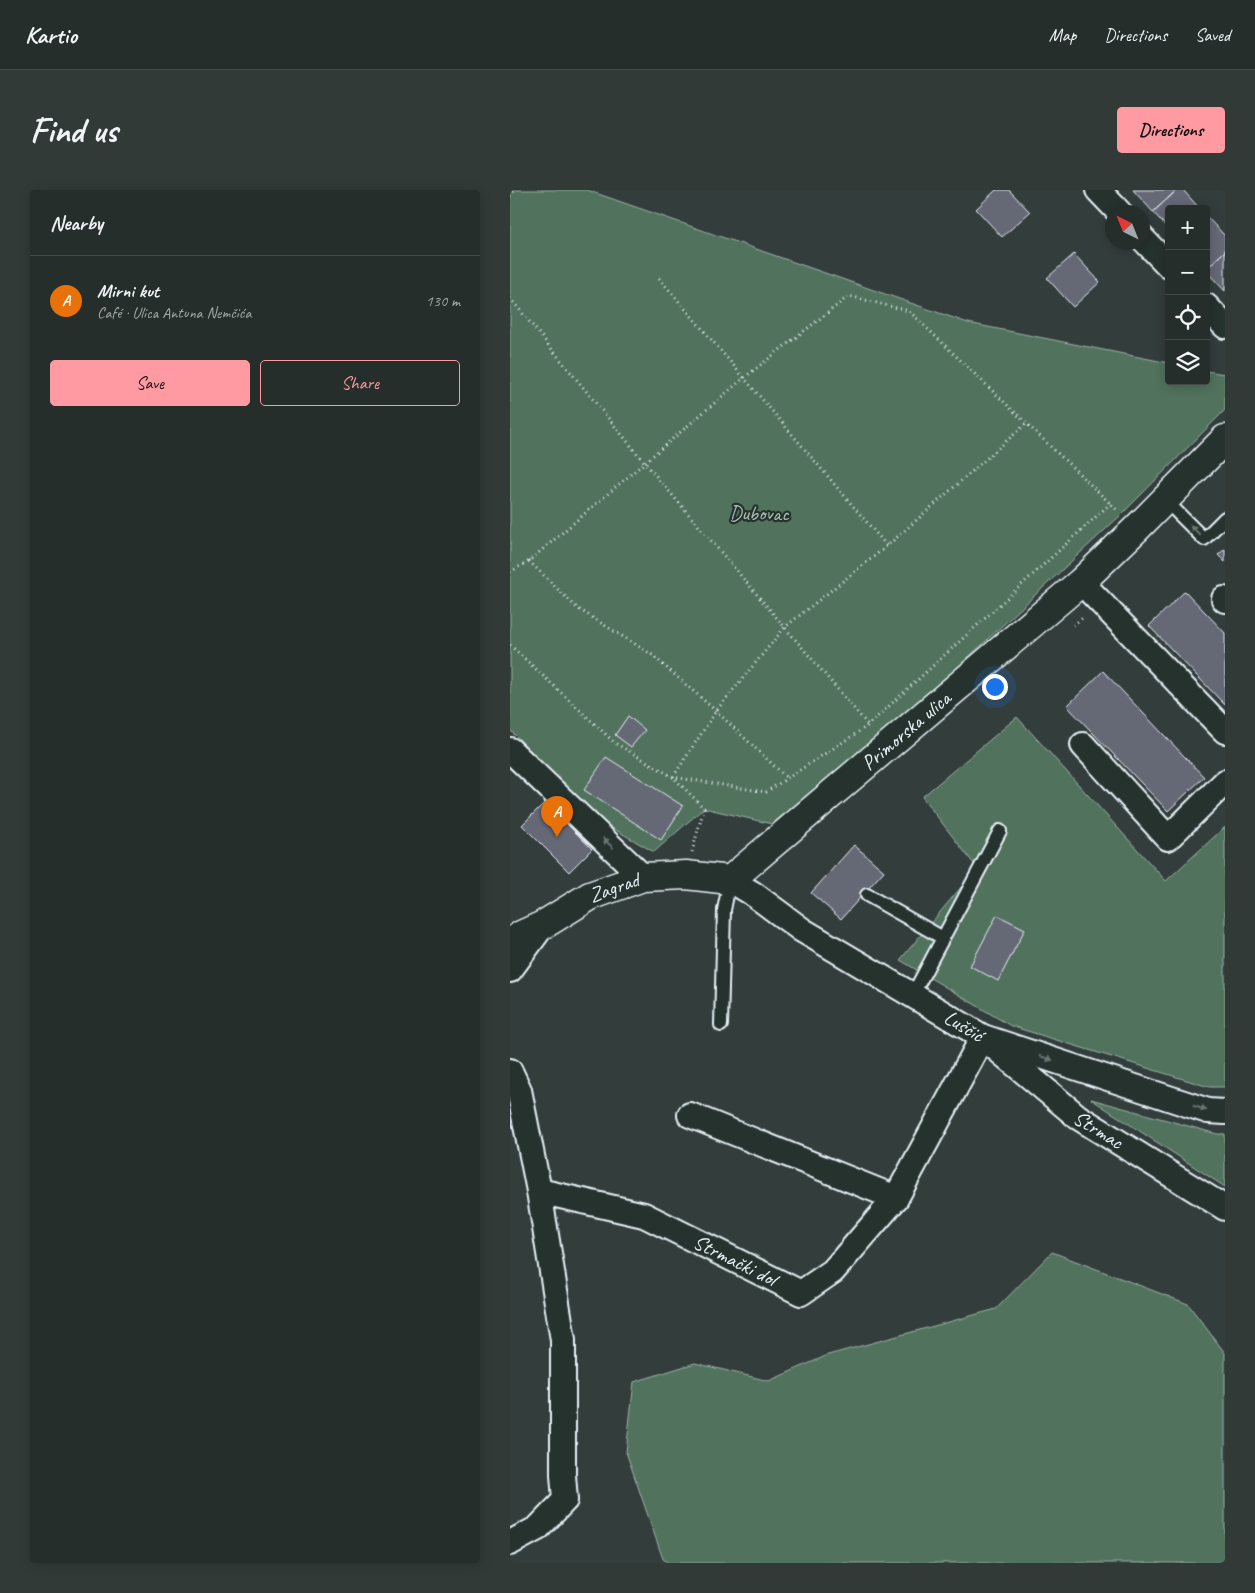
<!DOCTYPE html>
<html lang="en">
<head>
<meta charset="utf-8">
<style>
  :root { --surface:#262e2c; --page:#323a38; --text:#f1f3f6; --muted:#a4a8a9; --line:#424a48; --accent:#ff9aa2 }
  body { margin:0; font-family:Caveat,sans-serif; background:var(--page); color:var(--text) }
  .controls { position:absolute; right:15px; top:15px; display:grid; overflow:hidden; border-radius:5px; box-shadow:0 2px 12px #0003 }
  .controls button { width:45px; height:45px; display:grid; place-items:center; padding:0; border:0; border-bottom:1px solid var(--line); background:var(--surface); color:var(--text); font:25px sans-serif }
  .compass { position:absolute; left:595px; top:15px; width:45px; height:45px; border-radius:50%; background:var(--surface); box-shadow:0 2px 12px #0003; rotate:317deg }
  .you { position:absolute; left:484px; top:496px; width:18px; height:18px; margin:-12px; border:4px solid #fff; border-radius:50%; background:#1a73e8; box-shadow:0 0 0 8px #1a73e833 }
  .badge { display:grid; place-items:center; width:32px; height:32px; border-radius:50%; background:var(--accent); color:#fff; font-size:16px; font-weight:700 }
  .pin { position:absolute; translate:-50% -41px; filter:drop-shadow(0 1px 2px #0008) }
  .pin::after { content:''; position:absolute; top:26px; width:18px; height:15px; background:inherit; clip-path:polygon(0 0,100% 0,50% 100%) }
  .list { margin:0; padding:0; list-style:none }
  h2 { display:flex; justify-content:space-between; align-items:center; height:65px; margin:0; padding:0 20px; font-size:21px }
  h2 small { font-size:16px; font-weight:400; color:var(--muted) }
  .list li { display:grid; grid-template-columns:32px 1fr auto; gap:15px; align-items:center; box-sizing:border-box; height:90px; padding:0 20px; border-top:1px solid var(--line) }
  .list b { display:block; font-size:19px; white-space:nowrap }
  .list p { margin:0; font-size:16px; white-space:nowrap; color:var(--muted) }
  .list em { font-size:16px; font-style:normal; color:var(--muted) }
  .actions { display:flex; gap:10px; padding:15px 20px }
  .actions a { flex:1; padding:11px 0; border:1px solid var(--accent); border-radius:5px; text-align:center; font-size:18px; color:var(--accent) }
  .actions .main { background:var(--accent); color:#111 }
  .icon { flex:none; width:28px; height:28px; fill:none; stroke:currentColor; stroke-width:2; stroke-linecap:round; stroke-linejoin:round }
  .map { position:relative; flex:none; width:715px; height:1373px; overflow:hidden; border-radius:5px }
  header { display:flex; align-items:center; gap:30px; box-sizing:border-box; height:70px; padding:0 25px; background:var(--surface); border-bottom:1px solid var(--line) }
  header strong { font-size:24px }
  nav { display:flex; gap:28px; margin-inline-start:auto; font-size:18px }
  .intro { display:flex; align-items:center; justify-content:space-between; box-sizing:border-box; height:120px; padding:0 30px }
  h1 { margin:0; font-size:35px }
  .button { padding:12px 22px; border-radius:5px; background:var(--accent); color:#111; font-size:18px; font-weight:700 }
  main { display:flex; gap:30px; padding:0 30px }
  aside { flex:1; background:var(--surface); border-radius:5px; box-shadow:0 2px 12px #0003 }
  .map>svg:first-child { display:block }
  .green { fill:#51725d; stroke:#9cb2aa }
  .building { fill:#656774; stroke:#e8f1f8 }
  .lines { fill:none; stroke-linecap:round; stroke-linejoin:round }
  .service-casing { stroke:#e8f1f8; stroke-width:16 }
  .minor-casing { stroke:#e8f1f8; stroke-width:28 }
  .secondary-casing { stroke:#e8f1f8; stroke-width:31 }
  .path { stroke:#e8f1f8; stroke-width:3; stroke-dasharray:1 4; stroke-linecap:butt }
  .service { stroke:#26332d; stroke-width:12 }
  .minor { stroke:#26332d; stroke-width:24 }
  .secondary { stroke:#26332d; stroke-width:28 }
  .oneway { fill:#6a7674 }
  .labels { text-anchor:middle; stroke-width:4.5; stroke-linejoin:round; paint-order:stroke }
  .park-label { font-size:21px; fill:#acbeba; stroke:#26332d }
  .street-label { font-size:21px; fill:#e8f1f8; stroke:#26332d }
</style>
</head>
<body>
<header>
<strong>Kartio</strong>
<nav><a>Map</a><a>Directions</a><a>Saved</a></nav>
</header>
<div class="intro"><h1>Find us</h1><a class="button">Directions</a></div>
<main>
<aside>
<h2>Nearby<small></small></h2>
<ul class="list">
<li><span class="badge" style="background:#e8710a">A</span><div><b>Mirni kut</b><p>Café · Ulica Antuna Nemčića</p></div><em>130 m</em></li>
</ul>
<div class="actions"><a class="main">Save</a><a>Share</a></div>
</aside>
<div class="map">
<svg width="715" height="1373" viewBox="0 0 715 1373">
  <rect width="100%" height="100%" fill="#333d3b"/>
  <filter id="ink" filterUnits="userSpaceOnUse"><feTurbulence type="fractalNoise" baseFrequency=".02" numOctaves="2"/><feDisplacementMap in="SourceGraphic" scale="10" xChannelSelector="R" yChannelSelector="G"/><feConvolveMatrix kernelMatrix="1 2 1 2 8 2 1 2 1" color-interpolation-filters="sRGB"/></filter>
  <g filter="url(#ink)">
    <path class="green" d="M 0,0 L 77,0 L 458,133 L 659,173 L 659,191 L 696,191 L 696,181 L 715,184 L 715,220 L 612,324 L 420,503 L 262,634 L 194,618 L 144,662 L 92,632 L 0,540 Z
      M 507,527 L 656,691 L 715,637 L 715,897 L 699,897 L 501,836 L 390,770 L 467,678 L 412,607 Z
      M 581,909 L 707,944 L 715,944 L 715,997 Z
      M 542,1062 L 678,1114 L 715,1163 L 715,1373 L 158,1373 L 153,1369 L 116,1262 L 124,1192 L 185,1173 L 259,1191 L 318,1165 L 486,1119 Z"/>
    <path class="building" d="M 486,0 L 499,0 L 520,22 L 492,47 L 466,19 Z
      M 623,0 L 667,0 L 643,22 Z
      M 667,0 L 673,0 L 690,19 L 659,19 L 659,40 L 643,22 Z
      M 696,26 L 715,46 L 715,61 L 696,79 Z
      M 715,61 L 715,101 L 696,81 L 696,79 Z
      M 564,64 L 590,92 L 563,117 L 537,88 Z
      M 715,359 L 715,372 L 708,365 Z
      M 675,401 L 715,443 L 715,515 L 639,436 Z
      M 593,481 L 694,587 L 658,621 L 557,516 Z
      M 118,526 L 135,540 L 121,557 L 105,545 Z
      M 96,567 L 173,616 L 151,650 L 74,600 Z
      M 35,612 L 82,659 L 59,682 L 12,635 Z
      M 344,655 L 374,681 L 331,729 L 301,703 Z
      M 487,725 L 515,739 L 488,791 L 460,776 Z"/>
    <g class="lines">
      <g class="service-casing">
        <path id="service" d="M 655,310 L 694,349 L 715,328
          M 357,705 L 433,748
          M 402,806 L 490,641
          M 211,835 L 214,720 L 220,690"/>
      </g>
      <g class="minor-casing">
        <g id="minor">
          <path d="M 588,0 L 609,22"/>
          <path d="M 632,48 L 659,76"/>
          <path d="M 696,116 L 715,136"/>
          <path d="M 571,392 L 715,541"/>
          <path d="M 714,409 L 715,410"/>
          <path d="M 573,555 L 658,648 L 715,592"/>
          <path d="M 0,560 L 133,687"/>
          <path id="s1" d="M 220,690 L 242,703 L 292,740 L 473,847 L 698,921 L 715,922"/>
          <path d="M 0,780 L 33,735"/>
          <path id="s2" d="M 482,855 L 568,927 L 715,1018"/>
          <path d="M 0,881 L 9,900 L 29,1001"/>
          <path d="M 180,925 L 386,1008"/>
          <path id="s3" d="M 0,1353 L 28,1338 L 55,1310 L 53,1285 L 53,1150 L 29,1001 L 134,1025 L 291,1103 L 323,1081 L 386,1008 L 473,847"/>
        </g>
      </g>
      <g class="secondary-casing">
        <g id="secondary">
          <path id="s4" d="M 0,754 L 11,745 L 33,735 L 80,706 L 133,687 L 176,685 L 220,690 L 571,392 L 627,338 L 715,249"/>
        </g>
      </g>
      <path class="path" d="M 0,6 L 5,0
        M 149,88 L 377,356 L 517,233
        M 0,108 L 135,273 L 358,535
        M 19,371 L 67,418 L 141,464 L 206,521 L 277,588
        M 0,382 L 19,371 L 235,187 L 339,106 L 399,121 L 608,321
        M 563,435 L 574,427
        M 0,455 L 105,553 L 163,587 L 256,602 L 356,537 L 601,313
        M 182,662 L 194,618 L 163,587 L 206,521 L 275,437 L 377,356"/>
      <use href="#service" class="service"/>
      <use href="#minor" class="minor"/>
      <use href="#secondary" class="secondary"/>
    </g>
    <defs><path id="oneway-solid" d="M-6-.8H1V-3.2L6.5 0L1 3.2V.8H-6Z" transform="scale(1.25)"/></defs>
    <g class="oneway">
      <use href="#oneway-solid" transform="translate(685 340) rotate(-135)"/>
      <use href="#oneway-solid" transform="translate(98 653) rotate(-136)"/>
      <use href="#oneway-solid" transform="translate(536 868) rotate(18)"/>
      <use href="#oneway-solid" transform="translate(690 918) rotate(18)"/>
    </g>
  </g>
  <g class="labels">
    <g class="park-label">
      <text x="249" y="330">Dubovac</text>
    </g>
    <g class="street-label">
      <text dy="7" stroke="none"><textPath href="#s4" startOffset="468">Primorska ulica</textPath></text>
      <text dy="7" stroke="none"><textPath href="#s4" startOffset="119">Zagrad</textPath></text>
      <text dy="7" stroke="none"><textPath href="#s1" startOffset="276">Luščić</textPath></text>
      <text dy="7" stroke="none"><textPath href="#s2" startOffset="136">Strmac</textPath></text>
      <text dy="7" stroke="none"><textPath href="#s3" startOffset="591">Strmački dol</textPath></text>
    </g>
  </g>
</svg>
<div class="controls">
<button>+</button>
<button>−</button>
<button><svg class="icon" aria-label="locate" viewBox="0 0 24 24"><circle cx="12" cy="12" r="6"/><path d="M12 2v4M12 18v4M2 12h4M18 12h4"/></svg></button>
<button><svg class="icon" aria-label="layers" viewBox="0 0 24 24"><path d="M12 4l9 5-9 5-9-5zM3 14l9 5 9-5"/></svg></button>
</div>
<svg class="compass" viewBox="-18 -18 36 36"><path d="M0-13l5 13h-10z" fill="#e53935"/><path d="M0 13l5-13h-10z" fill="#a4a8a9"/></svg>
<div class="you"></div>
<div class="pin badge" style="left:47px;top:647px;background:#e8710a">A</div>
</div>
</main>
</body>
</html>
